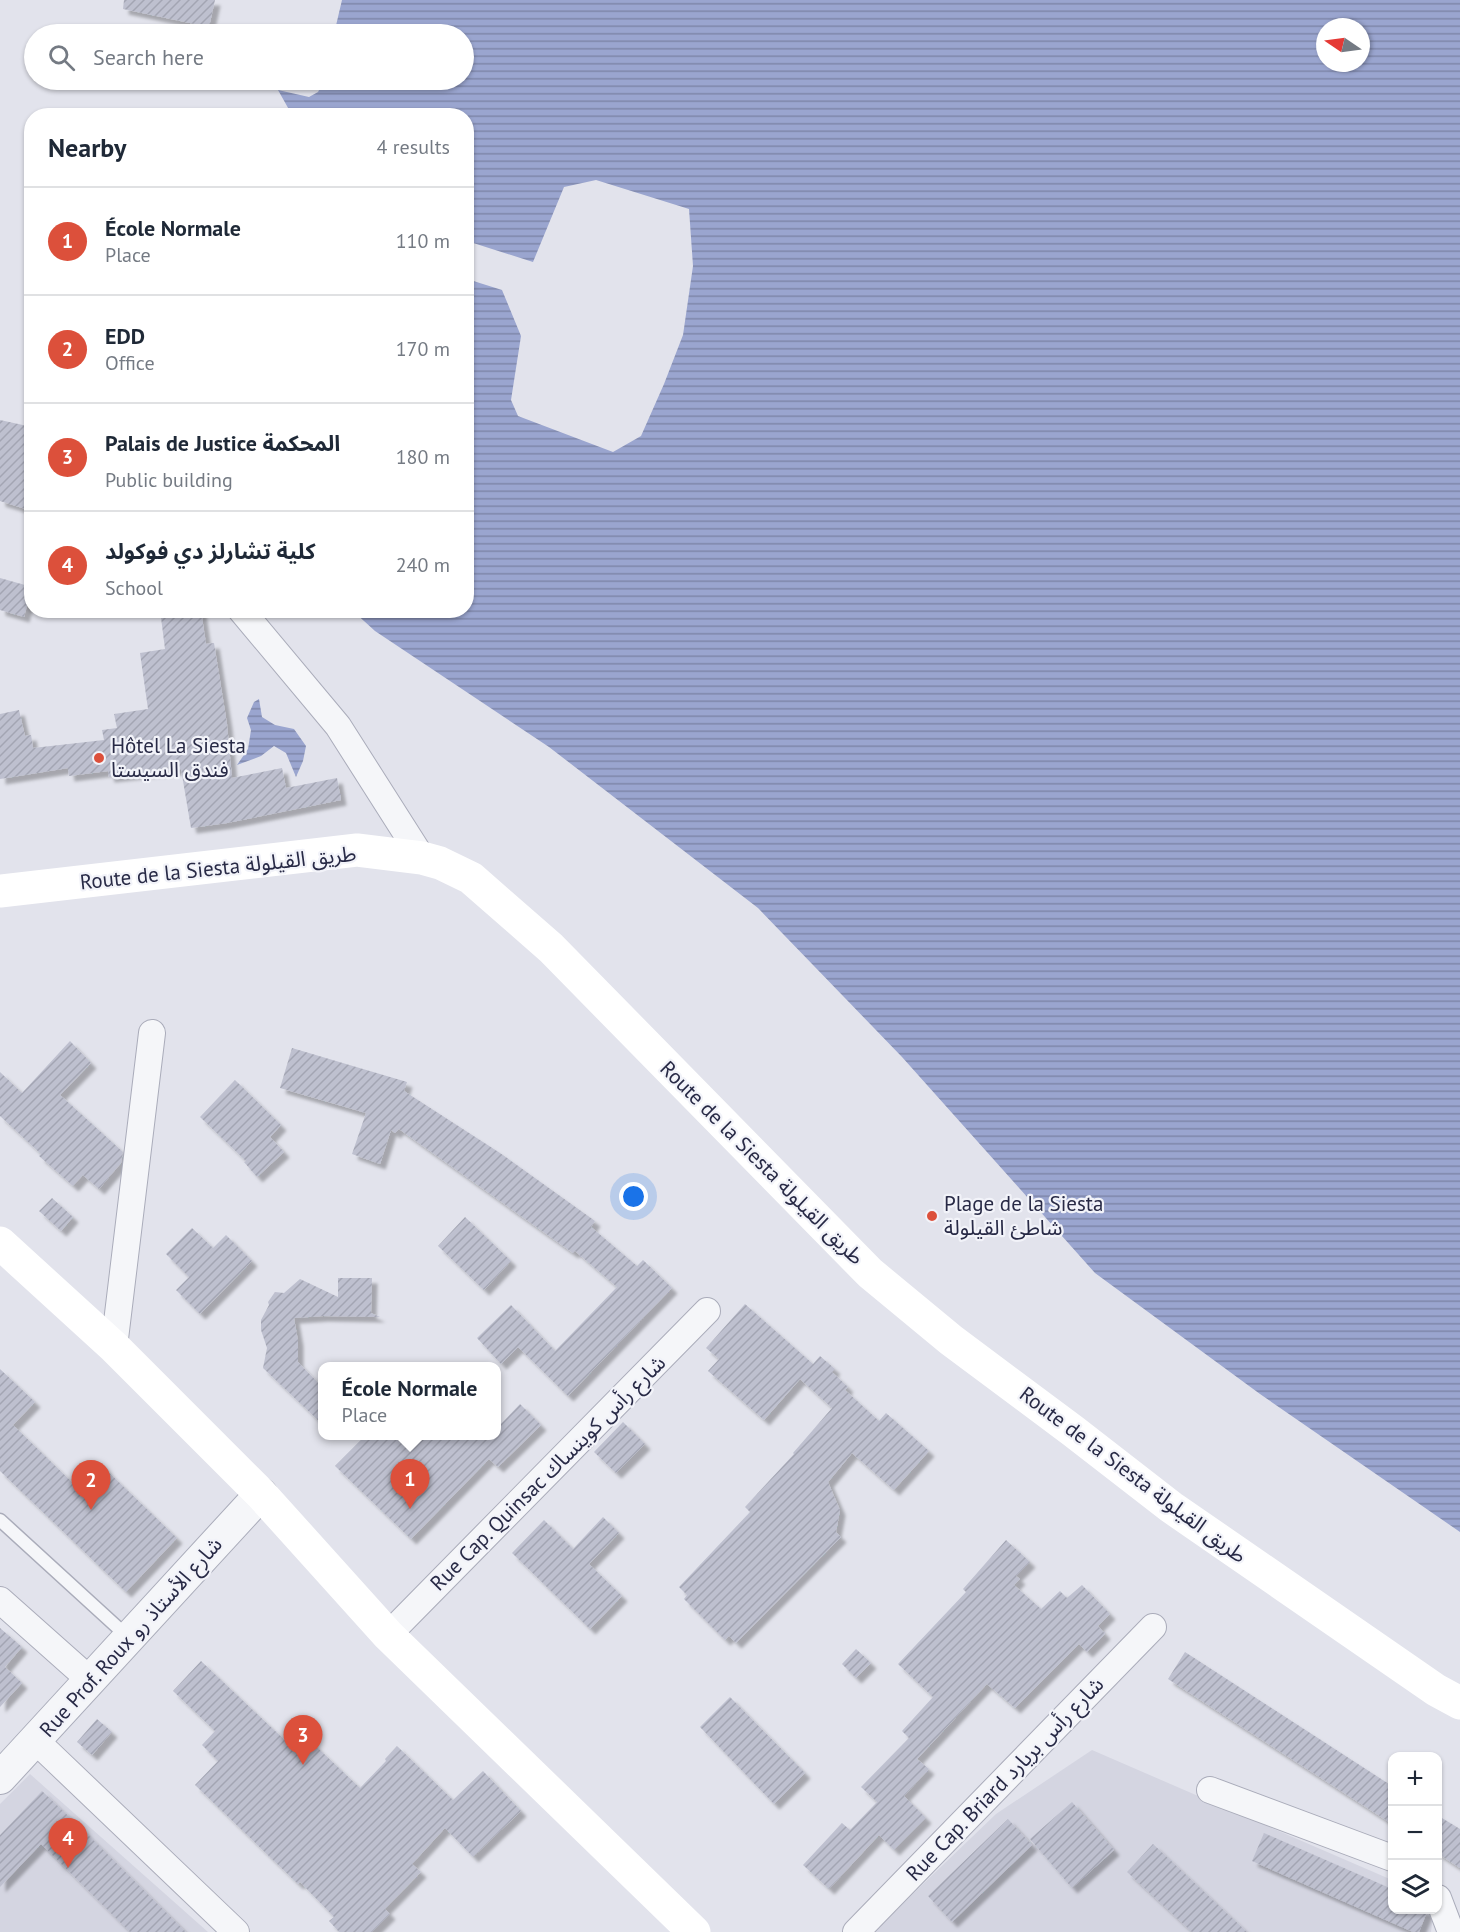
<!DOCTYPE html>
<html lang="en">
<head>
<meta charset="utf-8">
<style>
  :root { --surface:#fff; --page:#f6f6f7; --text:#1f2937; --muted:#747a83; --line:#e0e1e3; --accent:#dc503b }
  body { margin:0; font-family:"PT Sans","Noto Sans Arabic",sans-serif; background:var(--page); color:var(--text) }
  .controls { position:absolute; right:18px; bottom:18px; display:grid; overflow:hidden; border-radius:12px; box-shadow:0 2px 4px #0004 }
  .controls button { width:54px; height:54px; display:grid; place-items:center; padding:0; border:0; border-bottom:2px solid var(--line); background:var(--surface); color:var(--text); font:30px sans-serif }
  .compass { position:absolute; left:1316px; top:18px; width:54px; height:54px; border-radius:50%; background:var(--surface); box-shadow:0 2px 4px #0004; rotate:283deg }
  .you { position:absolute; left:634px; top:1197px; width:21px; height:21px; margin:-15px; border:4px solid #fff; border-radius:50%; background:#1a73e8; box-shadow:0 0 0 9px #1a73e833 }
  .badge { display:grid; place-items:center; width:39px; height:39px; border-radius:50%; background:var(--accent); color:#fff; font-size:20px; font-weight:700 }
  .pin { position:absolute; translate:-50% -50px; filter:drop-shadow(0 2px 3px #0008) }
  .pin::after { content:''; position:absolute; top:32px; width:21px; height:18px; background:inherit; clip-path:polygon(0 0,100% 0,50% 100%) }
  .popup { position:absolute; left:318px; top:1362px; width:183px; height:78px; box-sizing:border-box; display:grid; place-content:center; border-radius:12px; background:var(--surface); filter:drop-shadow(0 2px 4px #0005); font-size:20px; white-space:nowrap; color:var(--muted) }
  .popup b { font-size:22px; color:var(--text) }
  .popup::after { content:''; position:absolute; left:50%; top:100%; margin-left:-12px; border:12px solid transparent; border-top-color:var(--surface) }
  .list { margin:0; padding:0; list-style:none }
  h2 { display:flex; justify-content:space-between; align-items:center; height:78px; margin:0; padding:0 24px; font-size:26px }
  h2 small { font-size:20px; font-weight:400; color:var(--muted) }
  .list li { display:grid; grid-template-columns:39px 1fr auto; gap:18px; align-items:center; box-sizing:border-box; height:108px; padding:0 24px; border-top:2px solid var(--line) }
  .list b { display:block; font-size:22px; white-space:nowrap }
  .list p { margin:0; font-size:20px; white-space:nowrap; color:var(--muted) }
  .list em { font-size:20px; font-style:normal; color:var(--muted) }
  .icon { flex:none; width:33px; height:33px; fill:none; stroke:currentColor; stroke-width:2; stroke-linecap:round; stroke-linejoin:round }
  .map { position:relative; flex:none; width:1460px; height:1932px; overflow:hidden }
  .search { position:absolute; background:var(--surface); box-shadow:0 2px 4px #0004; left:24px; top:24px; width:450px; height:66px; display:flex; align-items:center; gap:15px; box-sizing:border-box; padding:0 21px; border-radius:33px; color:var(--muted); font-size:22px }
  .panel { position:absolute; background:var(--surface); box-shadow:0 2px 4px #0004; left:24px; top:108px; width:450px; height:510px; border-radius:24px }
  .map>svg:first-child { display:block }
  .built { fill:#d4d5e1 }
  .water { fill:url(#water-rules); fill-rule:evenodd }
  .building { fill:url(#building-hatch); filter:url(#shadow) }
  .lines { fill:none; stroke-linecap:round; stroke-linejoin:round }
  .service-casing { stroke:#aaacba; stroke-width:15 }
  .minor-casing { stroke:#aaacba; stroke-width:28 }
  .tertiary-casing { stroke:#aaacba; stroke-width:34 }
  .service { stroke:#f5f6f9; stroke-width:12 }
  .minor { stroke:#f5f6f9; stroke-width:26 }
  .tertiary { stroke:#f5f6f9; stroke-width:32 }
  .secondary { stroke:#fff; stroke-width:33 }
  .poi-dot { fill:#dc503b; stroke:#f2f3f9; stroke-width:2 }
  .labels { text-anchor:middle; stroke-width:4.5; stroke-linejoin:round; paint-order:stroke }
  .poi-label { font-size:21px; fill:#282a46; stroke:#f2f3f9; text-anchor:start }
  .street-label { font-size:21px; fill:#282a46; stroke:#f2f3f9 }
</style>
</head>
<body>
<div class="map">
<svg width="1460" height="1932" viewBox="0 0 1460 1932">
  <defs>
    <pattern id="water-rules" width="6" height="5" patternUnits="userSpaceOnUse" patternTransform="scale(1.5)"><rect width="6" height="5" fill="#9aa5cf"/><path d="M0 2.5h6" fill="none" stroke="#7e87aa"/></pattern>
    <pattern id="building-hatch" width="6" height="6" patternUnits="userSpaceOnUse" patternTransform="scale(1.5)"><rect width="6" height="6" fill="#bec0cf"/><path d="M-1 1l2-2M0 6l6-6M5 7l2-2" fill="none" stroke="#a3a5b3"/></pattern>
    <filter id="shadow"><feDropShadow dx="5.5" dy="5.5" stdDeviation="1.5" flood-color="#0004"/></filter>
  </defs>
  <rect width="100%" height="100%" fill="#e2e3ec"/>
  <path class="built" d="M 1092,1750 L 1392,1880 L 1392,1910 L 1434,1910 L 1431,1932 L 873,1932 L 996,1814 Z
    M 30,1774 L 208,1932 L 0,1932 L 0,1804 Z"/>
  <path class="water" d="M 342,0 L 1460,0 L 1460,1532 L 1260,1394 L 1095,1273 L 902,1057 L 758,908 L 549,747 L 375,631 L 353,611 L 466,610 L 467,279 L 502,290 L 521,336 L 511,400 L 518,416 L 613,452 L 641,436 L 664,384 L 683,335 L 693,266 L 689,209 L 596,180 L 564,187 L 533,262 L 467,241 L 466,116 L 292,115 L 278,90 L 309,97 L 318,92 L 324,80 L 464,80 L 464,34 L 334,34 ZM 1325,27 L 1361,27 L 1361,63 L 1325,63 Z
    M 259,699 L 262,717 L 275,725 L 294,729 L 306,746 L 303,761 L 296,777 L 286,753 L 274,746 L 261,756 L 237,765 L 248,749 L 251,730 L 247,718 L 254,702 Z"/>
  <path class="building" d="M 124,0 L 215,0 L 209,27 L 123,9 Z
    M 0,420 L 32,427 L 32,511 L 0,501 Z
    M 0,578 L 32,587 L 24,617 L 0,610 Z
    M 160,610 L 201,610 L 206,644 L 214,643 L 227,724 L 232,778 L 282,768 L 286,788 L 337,778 L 341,800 L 227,823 L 191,828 L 181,769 L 109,777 L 108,771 L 69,776 L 68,768 L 0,779 L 0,714 L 19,710 L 25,736 L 31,735 L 33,748 L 104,740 L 102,730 L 117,728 L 114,714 L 148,709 L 140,653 L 165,649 Z
    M 70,1041 L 91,1063 L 60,1095 L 123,1152 L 121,1163 L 99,1189 L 83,1175 L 73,1186 L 39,1156 L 41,1154 L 0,1116 L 0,1072 L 22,1093 Z
    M 292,1048 L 407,1082 L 404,1091 L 500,1153 L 595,1221 L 591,1227 L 637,1266 L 643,1260 L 672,1288 L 568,1396 L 518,1347 L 501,1364 L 477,1338 L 511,1305 L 555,1351 L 617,1287 L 575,1251 L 573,1253 L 399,1129 L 395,1133 L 391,1130 L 380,1164 L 352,1154 L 366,1113 L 280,1088 Z
    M 235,1080 L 281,1125 L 270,1137 L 284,1152 L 257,1177 L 244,1162 L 246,1161 L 200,1117 Z
    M 52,1198 L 73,1217 L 61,1231 L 39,1211 Z
    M 465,1217 L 511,1261 L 484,1290 L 438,1246 Z
    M 192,1228 L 213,1248 L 226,1235 L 252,1261 L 200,1314 L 176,1290 L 189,1277 L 166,1254 Z
    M 338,1278 L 372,1278 L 371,1313 L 380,1317 L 323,1316 L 294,1318 L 298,1341 L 298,1362 L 323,1388 L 323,1425 L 263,1368 L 267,1348 L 261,1330 L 261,1320 L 269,1305 L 268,1302 L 275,1292 L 284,1293 L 300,1279 L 338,1297 Z
    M 745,1304 L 813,1364 L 820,1356 L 835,1369 L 832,1372 L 848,1387 L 845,1390 L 879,1421 L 886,1413 L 929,1451 L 894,1490 L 852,1453 L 828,1482 L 840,1510 L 836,1532 L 841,1537 L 736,1643 L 729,1636 L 725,1640 L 684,1599 L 687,1595 L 679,1587 L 750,1512 L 745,1507 L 794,1454 L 793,1453 L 832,1408 L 800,1379 L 764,1420 L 708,1371 L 719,1359 L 706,1348 Z
    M 0,1369 L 35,1402 L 13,1425 L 77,1487 L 99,1463 L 177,1538 L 126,1592 L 0,1471 Z
    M 520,1404 L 541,1425 L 498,1467 L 489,1459 L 411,1539 L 335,1466 L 365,1436 L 497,1436 L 497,1428 Z
    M 623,1422 L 645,1444 L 616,1473 L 594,1452 Z
    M 603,1517 L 619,1533 L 589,1564 L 622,1596 L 590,1629 L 512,1553 L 544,1520 L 573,1549 Z
    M 1006,1540 L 1030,1562 L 1016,1576 L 1020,1579 L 1014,1585 L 1041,1609 L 1060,1591 L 1067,1598 L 1082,1585 L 1110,1614 L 1098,1626 L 1105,1634 L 1087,1652 L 1079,1644 L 1015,1708 L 987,1684 L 917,1759 L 929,1769 L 904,1796 L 926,1818 L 894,1850 L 879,1835 L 829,1889 L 803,1865 L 842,1823 L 850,1830 L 877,1802 L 861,1787 L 909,1738 L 902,1731 L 933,1697 L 898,1664 L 966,1592 L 963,1589 Z
    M 0,1628 L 22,1647 L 5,1667 L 22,1683 L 0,1707 Z
    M 856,1649 L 871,1663 L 856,1678 L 842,1664 Z
    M 1185,1652 L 1392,1786 L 1392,1824 L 1168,1679 Z
    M 201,1661 L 291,1746 L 302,1733 L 360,1788 L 386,1761 L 385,1759 L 397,1746 L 453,1800 L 483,1771 L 521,1811 L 473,1857 L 445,1828 L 412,1864 L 421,1872 L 385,1909 L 390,1914 L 372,1932 L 339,1932 L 329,1921 L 334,1917 L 300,1882 L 298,1884 L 195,1785 L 218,1761 L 202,1745 L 215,1731 L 173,1691 Z
    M 730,1697 L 805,1773 L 774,1804 L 700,1727 Z
    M 97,1719 L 112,1732 L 92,1755 L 77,1742 Z
    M 42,1791 L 81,1828 L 186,1932 L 130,1932 L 41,1844 L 0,1887 L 0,1835 Z
    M 1072,1802 L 1114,1850 L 1072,1888 L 1030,1839 Z
    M 1437,1815 L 1460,1829 L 1460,1868 L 1437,1853 Z
    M 1008,1819 L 1032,1845 L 952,1922 L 928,1896 Z
    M 1264,1833 L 1392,1889 L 1392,1910 L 1426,1910 L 1427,1912 L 1419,1932 L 1413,1932 L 1252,1861 Z
    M 1153,1844 L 1247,1932 L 1192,1932 L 1127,1872 Z"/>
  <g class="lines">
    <g class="service-casing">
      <path id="service" d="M 0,1520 L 128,1637"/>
    </g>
    <g class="minor-casing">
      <path id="minor" d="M 241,610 L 338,726 L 422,858
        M 114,1347 L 152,1033
        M 0,1600 L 90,1680
        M 388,1635 L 707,1311
        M 36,1741 L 236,1932
        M 1210,1790 L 1392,1858
        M 1438,1898 L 1451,1932
        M 856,1932 L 1153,1627"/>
    </g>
    <g class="tertiary-casing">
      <path id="tertiary" d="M 0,1778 L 261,1494"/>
    </g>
    <use href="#service" class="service"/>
    <use href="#minor" class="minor"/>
    <use href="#tertiary" class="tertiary"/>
    <path class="secondary" d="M 0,891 L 357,850 L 422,858 L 440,863 L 471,878 L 551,948 L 870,1273 L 951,1340 L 1073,1431 L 1171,1507 L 1436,1690 L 1460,1703
      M 0,1243 L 114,1347 L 261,1494 L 388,1635 L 694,1932"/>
  </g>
  <g class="poi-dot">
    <circle cx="99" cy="758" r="6"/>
    <circle cx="932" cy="1216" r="6"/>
  </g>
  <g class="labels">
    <g class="poi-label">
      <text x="111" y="753">Hôtel La Siesta<tspan x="111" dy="24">فندق السيستا</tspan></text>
      <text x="944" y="1211">Plage de la Siesta<tspan x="944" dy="24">شاطئ القيلولة</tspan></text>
    </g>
    <g class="street-label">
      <text transform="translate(218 868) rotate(-6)" y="7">Route de la Siesta طريق القيلولة</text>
      <text transform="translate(762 1163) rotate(45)" y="7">Route de la Siesta طريق القيلولة</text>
      <text transform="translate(548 1473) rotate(-45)" y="7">Rue Cap. Quinsac شارع رأس كوينساك</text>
      <text transform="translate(1133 1475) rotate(37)" y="7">Route de la Siesta طريق القيلولة</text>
      <text transform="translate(131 1637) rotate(-48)" y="7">Rue Prof. Roux شارع الأستاذ رو</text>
      <text transform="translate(1005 1779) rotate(-46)" y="7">Rue Cap. Briard شارع رأس بريارد</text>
    </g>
  </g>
</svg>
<div class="controls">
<button>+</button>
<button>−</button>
<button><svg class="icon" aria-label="layers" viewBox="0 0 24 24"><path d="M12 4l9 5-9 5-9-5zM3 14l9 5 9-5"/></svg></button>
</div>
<svg class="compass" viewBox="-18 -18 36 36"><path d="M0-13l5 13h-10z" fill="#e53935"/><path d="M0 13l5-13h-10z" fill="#747a83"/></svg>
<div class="you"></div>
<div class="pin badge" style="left:410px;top:1509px">1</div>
<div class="popup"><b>École Normale</b>Place</div>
<div class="pin badge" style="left:91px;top:1510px">2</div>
<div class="pin badge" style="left:303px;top:1765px">3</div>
<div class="pin badge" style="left:68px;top:1868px">4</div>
<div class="search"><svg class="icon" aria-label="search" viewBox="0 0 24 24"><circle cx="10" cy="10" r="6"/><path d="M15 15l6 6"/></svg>Search here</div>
<section class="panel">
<h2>Nearby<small>4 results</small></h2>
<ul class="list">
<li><span class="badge">1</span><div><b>École Normale</b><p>Place</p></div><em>110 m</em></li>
<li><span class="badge">2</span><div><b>EDD</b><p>Office</p></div><em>170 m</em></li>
<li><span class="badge">3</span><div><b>Palais de Justice المحكمة</b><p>Public building</p></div><em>180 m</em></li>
<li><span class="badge">4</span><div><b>كلية تشارلز دي فوكولد</b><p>School</p></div><em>240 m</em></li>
</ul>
</section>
</div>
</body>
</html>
